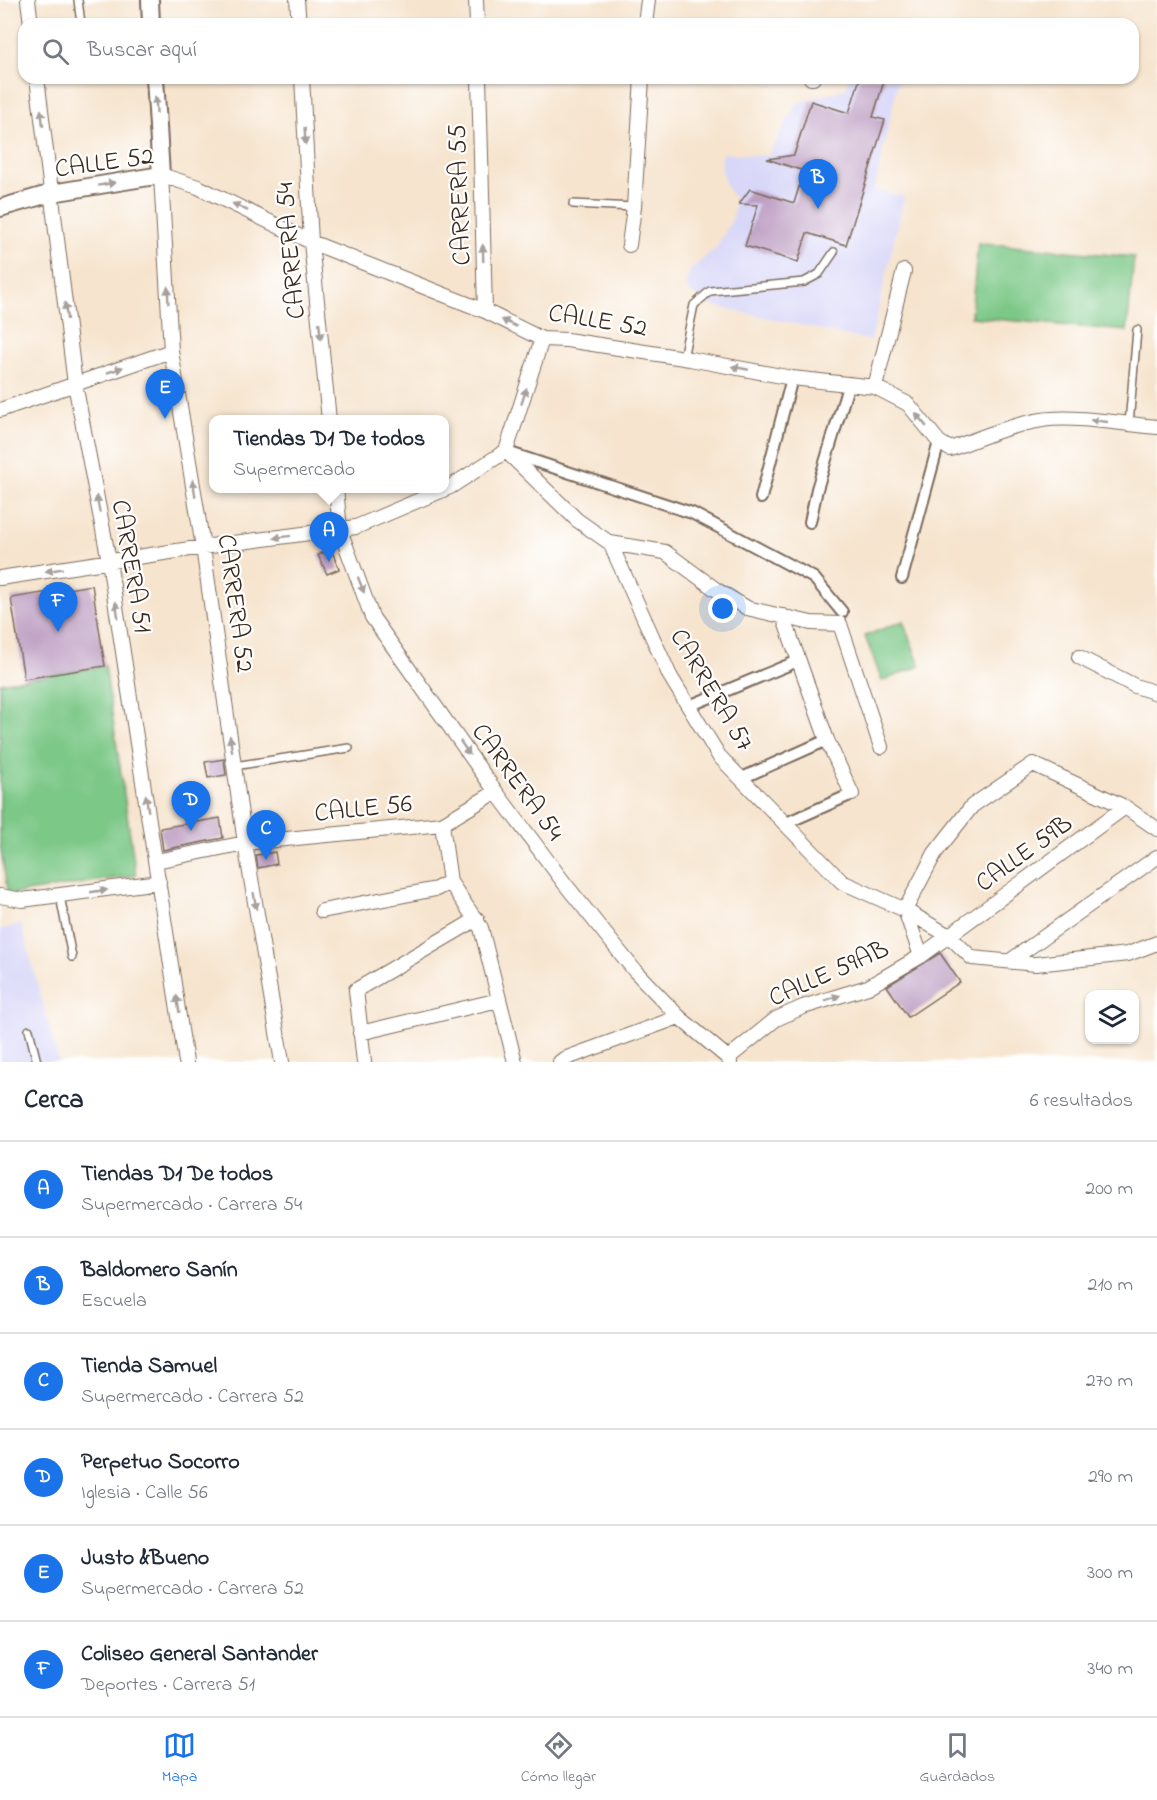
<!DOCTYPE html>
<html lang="es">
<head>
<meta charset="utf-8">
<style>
  :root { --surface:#fff; --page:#f2f2f3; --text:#1f2937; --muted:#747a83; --line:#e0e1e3; --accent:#1a73e8 }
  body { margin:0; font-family:"Indie Flower",sans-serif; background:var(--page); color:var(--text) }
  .controls { position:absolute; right:18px; bottom:18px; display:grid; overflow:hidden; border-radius:12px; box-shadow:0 2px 4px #0004 }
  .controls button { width:54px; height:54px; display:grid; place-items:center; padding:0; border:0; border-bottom:2px solid var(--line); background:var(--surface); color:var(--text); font:30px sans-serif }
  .you { position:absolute; left:723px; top:609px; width:21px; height:21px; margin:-15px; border:4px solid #fff; border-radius:50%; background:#1a73e8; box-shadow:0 0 0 9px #1a73e833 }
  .badge { display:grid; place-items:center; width:39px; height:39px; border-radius:50%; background:var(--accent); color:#fff; font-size:20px; font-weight:700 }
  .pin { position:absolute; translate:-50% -50px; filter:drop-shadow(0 2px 3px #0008) }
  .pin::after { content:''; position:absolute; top:32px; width:21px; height:18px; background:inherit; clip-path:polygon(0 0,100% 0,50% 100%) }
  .popup { position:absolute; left:209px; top:415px; width:240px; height:78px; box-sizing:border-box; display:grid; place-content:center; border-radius:12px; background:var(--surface); filter:drop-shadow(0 2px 4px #0005); font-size:20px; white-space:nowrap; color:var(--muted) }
  .popup b { font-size:22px; color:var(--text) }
  .popup::after { content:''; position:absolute; left:50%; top:100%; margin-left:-12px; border:12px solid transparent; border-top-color:var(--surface) }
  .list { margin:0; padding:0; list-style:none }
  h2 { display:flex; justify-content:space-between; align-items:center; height:78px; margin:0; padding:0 24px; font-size:26px }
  h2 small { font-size:20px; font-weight:400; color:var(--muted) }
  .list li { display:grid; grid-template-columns:39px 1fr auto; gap:18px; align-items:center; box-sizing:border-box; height:96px; padding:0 24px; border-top:2px solid var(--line) }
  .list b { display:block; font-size:22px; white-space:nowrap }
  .list p { margin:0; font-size:20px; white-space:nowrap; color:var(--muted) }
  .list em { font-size:20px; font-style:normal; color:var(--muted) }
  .icon { flex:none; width:33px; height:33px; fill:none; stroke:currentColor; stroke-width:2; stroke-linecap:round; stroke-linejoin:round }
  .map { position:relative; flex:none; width:1157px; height:1062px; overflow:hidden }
  .search { position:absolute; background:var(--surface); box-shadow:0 2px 4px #0004; left:18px; right:18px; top:18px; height:66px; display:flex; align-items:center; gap:15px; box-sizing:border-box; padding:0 21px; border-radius:18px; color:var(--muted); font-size:22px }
  .sheet { height:654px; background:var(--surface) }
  nav { display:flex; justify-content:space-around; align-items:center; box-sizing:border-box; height:84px; border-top:2px solid var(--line); background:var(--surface); font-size:16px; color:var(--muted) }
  nav a { display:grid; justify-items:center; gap:3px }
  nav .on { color:var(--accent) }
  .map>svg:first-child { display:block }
  .built { fill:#d8d7f8 }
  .green { fill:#7cc887; stroke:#5c7952; stroke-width:1.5 }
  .building { fill:#be9fc3 }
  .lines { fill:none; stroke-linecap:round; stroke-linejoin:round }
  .service-casing { stroke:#7c6b5c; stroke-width:10 }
  .pedestrian-casing { stroke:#7c6b5c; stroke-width:14 }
  .minor-casing { stroke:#7c6b5c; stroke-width:16 }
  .tertiary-casing { stroke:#7c6b5c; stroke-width:20 }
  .service { stroke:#fff; stroke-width:7 }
  .pedestrian { stroke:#fff; stroke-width:10 }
  .minor { stroke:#fff; stroke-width:14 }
  .tertiary { stroke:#fff; stroke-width:16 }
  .oneway { fill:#a79f9a }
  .labels { text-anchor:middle; stroke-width:4.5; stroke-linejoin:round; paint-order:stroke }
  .street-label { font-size:26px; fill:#3b2a1e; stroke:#fff }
</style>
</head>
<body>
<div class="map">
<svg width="1157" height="1062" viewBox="0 0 1157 1062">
  <rect width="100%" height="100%" fill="#fff"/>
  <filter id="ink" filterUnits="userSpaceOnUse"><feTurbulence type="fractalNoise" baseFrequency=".0167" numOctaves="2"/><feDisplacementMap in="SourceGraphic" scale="12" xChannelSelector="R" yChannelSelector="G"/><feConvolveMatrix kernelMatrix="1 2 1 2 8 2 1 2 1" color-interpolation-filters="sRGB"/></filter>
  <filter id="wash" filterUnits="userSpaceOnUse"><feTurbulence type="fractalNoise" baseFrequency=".008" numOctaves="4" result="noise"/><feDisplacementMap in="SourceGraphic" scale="24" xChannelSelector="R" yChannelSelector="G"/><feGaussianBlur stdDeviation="1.35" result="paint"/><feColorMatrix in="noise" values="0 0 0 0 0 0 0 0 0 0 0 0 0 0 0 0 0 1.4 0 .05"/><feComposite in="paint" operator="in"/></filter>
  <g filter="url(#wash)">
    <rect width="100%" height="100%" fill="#f6e4ce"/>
    <path class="built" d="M 849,78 L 899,78 L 874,190 L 904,197 L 871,341 L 710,305 L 685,288 L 690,270 L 716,248 L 733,218 L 735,200 L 726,186 L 721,168 L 722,153 L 768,156 L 796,104 L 846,88 Z
      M 21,924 L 59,1062 L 0,1062 L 0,929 Z"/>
    <path class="green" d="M 978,243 L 1134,257 L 1127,331 L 971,317 Z
      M 903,621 L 920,666 L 882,681 L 865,636 Z
      M 105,666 L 136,875 L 8,895 L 0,844 L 0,683 Z"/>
    <g id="blocks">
      <path class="building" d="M 860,78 L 885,78 L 873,117 L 885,120 L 846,245 L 807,233 L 798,262 L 745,246 L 758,205 L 739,204 L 750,189 L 794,203 L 804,171 L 767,159 L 794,155 L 811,101 L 849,113 Z
        M 331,549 L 339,569 L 327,574 L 318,555 Z
        M 92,585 L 105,666 L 24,679 L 11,598 Z
        M 224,759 L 226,775 L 208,778 L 205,762 Z
        M 220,818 L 223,838 L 163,850 L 160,828 Z
        M 275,852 L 277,864 L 258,868 L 256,855 Z
        M 940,953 L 960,982 L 908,1017 L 887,986 Z"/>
    </g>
  </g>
  <g filter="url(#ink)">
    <use href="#blocks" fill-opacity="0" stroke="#7c6b5c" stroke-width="1.5"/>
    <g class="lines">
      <g class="service-casing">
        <path id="service" d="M 78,0 L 81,24
          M 573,204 L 634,207
          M 683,358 L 694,305 L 710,291 L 804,282 L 819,274 L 834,252
          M 1129,424 L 1137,330
          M 234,766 L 349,748
          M 60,896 L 72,957
          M 29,1030 L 37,1062"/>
      </g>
      <g class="pedestrian-casing">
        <path id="pedestrian" d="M 510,453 L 692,513 L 814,578 L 842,612
          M 761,498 L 792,378
          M 810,522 L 817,489 L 849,383
          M 902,578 L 939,442
          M 689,706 L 798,661
          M 742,778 L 827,740
          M 784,824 L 852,794"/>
      </g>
      <g class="minor-casing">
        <path id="minor" d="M 28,0 L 31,24
          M 297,0 L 299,24
          M 476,0 L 477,24
          M 645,24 L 648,0
          M 37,78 L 75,384 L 109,561 L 186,1062
          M 302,78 L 311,242 L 329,420
          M 479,78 L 485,311
          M 811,78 L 813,78
          M 629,245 L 634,207 L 642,78
          M 875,387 L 904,271
          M 0,410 L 171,351
          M 506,451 L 577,520 L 610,543 L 670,676 L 719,756 L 842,882 L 905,910 L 949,936 L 972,958 L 1036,964 L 1128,954 L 1157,943
          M 506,451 L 542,339
          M 336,488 L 340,530 L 372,617 L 496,792 L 565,884 L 635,971 L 679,1017 L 728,1058 L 730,1062
          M 610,543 L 665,552 L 715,589 L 747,608 L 811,623 L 840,624 L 881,747
          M 0,578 L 203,547 L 356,527 L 450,487 L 506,451
          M 783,616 L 827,740 L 852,794
          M 1079,657 L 1135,686 L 1157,693
          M 442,824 L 450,882 L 481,928 L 515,1062
          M 156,861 L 245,843 L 442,824 L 496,792
          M 0,896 L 22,900 L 159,882
          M 322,911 L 436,889 L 450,882
          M 921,956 L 905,910 L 935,853 L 972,806 L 1033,764 L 1125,807 L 1157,829
          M 1010,961 L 1157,857
          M 360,1033 L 499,1000
          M 728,1058 L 776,1019 L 803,1007 L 868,987 L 921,956 L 1125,807
          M 282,1062 L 245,843 L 203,547 L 171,351 L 161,175 L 198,187 L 311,242 L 485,311 L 542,339 L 567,340 L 690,359 L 792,378 L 875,387 L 908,404 L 939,442 L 950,449 C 980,438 1010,425 1042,420 C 1073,415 1124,424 1157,427
          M 364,1062 L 356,990 L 477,919
          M 560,1062 L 564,1059 L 679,1017"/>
      </g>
      <g class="tertiary-casing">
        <path id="tertiary" d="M 150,0 L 151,24
          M 0,208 L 52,193 L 161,175 L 155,78"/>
      </g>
      <use href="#service" class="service"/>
      <use href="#pedestrian" class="pedestrian"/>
      <use href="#minor" class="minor"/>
      <use href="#tertiary" class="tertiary"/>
    </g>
    <defs><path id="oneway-solid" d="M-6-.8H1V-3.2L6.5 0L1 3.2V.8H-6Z" transform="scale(1.5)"/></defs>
    <g class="oneway">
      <use href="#oneway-solid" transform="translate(156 105) rotate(-94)"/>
      <use href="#oneway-solid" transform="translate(42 118) rotate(-97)"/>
      <use href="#oneway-solid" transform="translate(305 136) rotate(87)"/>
      <use href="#oneway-solid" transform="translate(107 184) rotate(-10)"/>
      <use href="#oneway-solid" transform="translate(240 207) rotate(-154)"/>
      <use href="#oneway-solid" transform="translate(483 253) rotate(-92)"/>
      <use href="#oneway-solid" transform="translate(168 295) rotate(-93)"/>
      <use href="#oneway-solid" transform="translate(66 311) rotate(-97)"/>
      <use href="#oneway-solid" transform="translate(509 323) rotate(-154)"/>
      <use href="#oneway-solid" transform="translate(320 331) rotate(84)"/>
      <use href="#oneway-solid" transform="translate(740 368) rotate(-169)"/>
      <use href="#oneway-solid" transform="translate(115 370) rotate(-19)"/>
      <use href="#oneway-solid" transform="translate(524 396) rotate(-72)"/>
      <use href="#oneway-solid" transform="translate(921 420) rotate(-130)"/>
      <use href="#oneway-solid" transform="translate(1099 421) rotate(-174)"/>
      <use href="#oneway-solid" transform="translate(194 488) rotate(-99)"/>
      <use href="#oneway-solid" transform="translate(98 504) rotate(-101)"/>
      <use href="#oneway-solid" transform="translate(282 537) rotate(173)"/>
      <use href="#oneway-solid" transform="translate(54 570) rotate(171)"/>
      <use href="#oneway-solid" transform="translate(361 585) rotate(69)"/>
      <use href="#oneway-solid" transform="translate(117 610) rotate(-99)"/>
      <use href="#oneway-solid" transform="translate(231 744) rotate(-98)"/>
      <use href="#oneway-solid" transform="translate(465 748) rotate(55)"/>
      <use href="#oneway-solid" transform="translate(147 803) rotate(-99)"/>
      <use href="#oneway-solid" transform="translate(99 891) rotate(-8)"/>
      <use href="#oneway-solid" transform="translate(255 901) rotate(80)"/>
      <use href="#oneway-solid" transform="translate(832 998) rotate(-18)"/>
      <use href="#oneway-solid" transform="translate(178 1004) rotate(-99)"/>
    </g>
  </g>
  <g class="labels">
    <g class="street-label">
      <text transform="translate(104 161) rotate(-8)" y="9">CALLE 52</text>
      <text transform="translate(458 195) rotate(-92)" y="9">CARRERA 55</text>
      <text transform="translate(289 251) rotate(-95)" y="9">CARRERA 54</text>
      <text transform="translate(598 319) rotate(9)" y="9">CALLE 52</text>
      <text transform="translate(133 566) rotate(80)" y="9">CARRERA 51</text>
      <text transform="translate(237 603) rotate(82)" y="9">CARRERA 52</text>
      <text transform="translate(713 689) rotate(59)" y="9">CARRERA 57</text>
      <text transform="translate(519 781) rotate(54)" y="9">CARRERA 54</text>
      <text transform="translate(363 807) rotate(-6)" y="9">CALLE 56</text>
      <text transform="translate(1023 852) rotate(-36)" y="9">CALLE 59B</text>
      <text transform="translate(828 972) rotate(-24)" y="9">CALLE 59AB</text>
    </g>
  </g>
</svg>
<div class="controls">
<button><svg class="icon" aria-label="layers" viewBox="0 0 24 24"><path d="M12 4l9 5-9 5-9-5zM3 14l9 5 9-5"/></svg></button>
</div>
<div class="you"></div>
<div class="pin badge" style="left:329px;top:562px">A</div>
<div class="popup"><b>Tiendas D1 De todos</b>Supermercado</div>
<div class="pin badge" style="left:818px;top:209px">B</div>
<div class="pin badge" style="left:266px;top:860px">C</div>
<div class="pin badge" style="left:191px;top:831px">D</div>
<div class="pin badge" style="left:165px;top:419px">E</div>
<div class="pin badge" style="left:58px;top:632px">F</div>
<div class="search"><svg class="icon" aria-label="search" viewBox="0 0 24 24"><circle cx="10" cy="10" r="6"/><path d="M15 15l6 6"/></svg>Buscar aquí</div>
</div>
<section class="sheet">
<h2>Cerca<small>6 resultados</small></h2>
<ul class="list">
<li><span class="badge">A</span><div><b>Tiendas D1 De todos</b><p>Supermercado · Carrera 54</p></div><em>200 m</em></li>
<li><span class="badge">B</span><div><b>Baldomero Sanín</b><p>Escuela</p></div><em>210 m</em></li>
<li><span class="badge">C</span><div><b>Tienda Samuel</b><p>Supermercado · Carrera 52</p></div><em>270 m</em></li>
<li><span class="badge">D</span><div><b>Perpetuo Socorro</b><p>Iglesia · Calle 56</p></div><em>290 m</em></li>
<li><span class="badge">E</span><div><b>Justo &amp;Bueno</b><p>Supermercado · Carrera 52</p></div><em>300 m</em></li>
<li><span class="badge">F</span><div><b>Coliseo General Santander</b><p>Deportes · Carrera 51</p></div><em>340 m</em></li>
</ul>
</section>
<nav>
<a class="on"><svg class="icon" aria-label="map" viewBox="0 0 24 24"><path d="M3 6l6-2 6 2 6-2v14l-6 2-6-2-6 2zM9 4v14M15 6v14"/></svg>Mapa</a>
<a><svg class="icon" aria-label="directions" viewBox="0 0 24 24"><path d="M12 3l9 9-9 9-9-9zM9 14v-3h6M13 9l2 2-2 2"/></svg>Cómo llegar</a>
<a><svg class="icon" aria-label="saved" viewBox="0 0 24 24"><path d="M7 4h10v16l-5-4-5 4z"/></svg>Guardados</a>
</nav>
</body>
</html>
